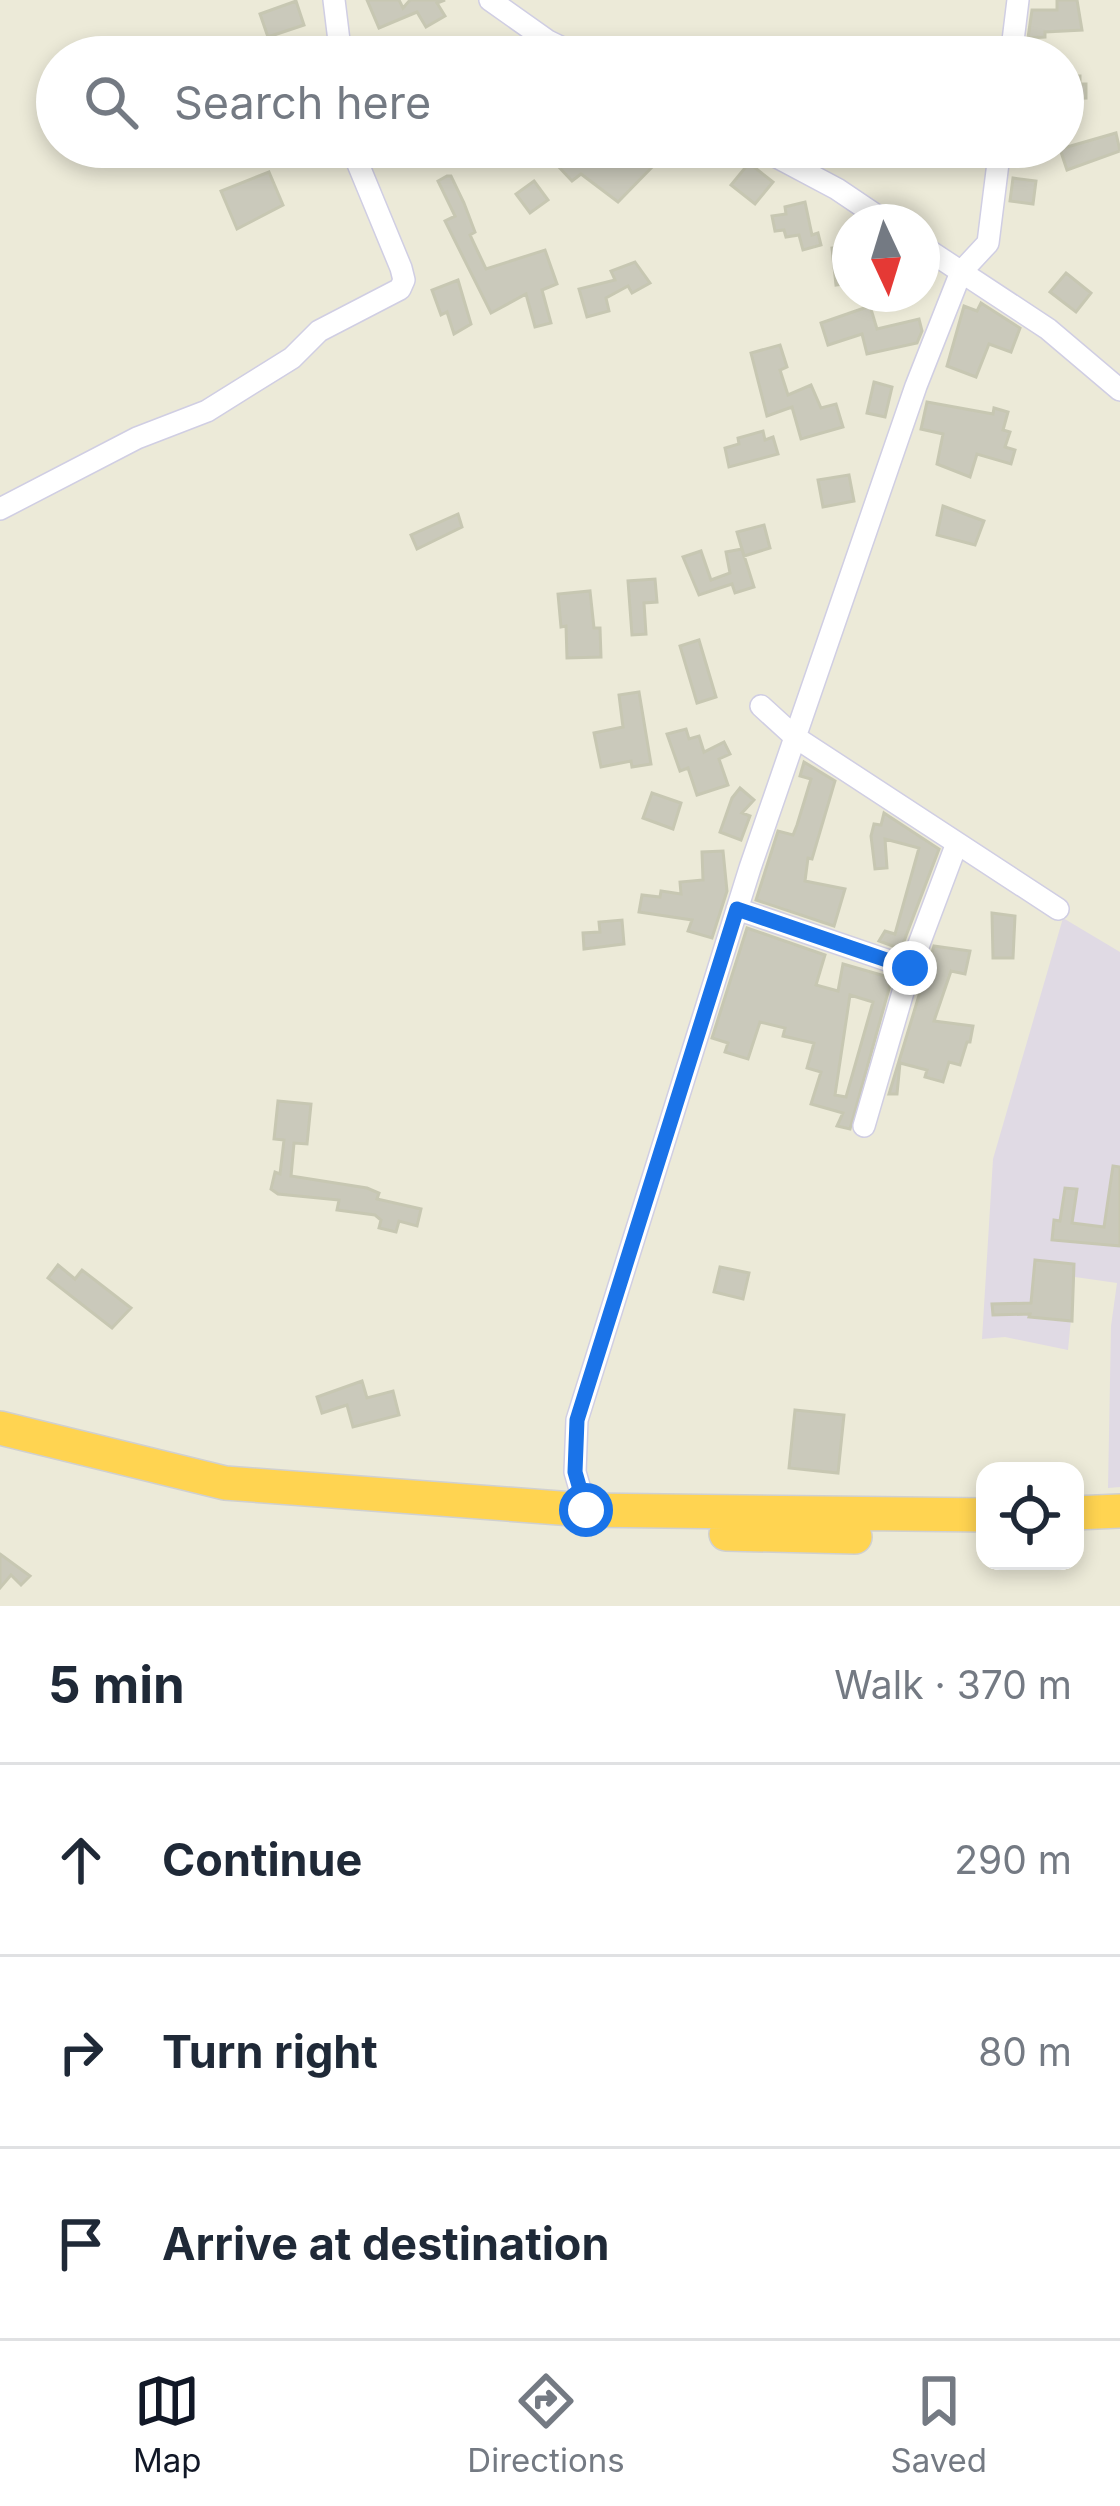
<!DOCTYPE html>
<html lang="en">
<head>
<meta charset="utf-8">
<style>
  :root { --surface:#fff; --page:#f6f6f7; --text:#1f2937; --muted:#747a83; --line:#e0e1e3; --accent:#111827 }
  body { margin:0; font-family:Inter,sans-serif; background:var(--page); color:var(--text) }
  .controls { position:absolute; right:36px; bottom:36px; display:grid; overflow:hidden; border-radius:24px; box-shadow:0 6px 18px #0003 }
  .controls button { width:108px; height:108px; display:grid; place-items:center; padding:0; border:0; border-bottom:3px solid var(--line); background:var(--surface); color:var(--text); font:60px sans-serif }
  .compass { position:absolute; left:832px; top:204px; width:108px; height:108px; border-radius:50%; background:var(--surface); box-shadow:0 6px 18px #0003; rotate:176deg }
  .stop { position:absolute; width:36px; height:36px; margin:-27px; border:9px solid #1a73e8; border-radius:50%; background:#fff }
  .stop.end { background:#1a73e8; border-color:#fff; box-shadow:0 3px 12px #0008 }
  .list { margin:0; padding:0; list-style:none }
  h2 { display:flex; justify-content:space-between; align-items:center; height:156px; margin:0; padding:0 48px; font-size:51px }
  h2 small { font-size:39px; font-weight:400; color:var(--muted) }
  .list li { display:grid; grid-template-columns:78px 1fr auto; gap:36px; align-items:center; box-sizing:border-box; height:192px; padding:0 48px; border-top:3px solid var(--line) }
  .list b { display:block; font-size:45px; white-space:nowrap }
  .list em { font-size:39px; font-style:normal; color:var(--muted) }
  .icon { flex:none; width:66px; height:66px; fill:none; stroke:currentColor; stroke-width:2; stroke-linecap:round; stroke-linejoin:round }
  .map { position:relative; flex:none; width:1120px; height:1606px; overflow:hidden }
  .search { position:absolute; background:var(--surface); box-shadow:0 6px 18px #0003; left:36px; right:36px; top:36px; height:132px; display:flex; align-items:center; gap:30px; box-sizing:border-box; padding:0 42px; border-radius:66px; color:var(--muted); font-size:45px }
  .sheet { height:732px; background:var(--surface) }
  nav { display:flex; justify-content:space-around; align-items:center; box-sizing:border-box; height:168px; border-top:3px solid var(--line); background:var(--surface); font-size:33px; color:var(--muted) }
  nav a { display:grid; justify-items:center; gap:6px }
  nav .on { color:var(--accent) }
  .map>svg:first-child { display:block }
  .industrial { fill:#e0dae4 }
  .building { fill:#cac9bb; stroke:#c7c7b2; stroke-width:3; fill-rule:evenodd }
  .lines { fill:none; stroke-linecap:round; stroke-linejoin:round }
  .minor-casing { stroke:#d0cee3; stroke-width:24 }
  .highway-casing { stroke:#d0d0d0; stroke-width:36 }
  .minor { stroke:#fff; stroke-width:21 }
  .highway { stroke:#ffd451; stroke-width:33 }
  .route { stroke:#1a73e8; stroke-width:15 }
</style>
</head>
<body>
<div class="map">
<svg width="1120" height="1606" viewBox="0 0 1120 1606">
  <rect width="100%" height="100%" fill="#ecead8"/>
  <path class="industrial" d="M 1063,918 L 1120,952 L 1120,1487 L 1108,1488 L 1111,1326 L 1117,1283 L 1075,1277 L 1068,1350 L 1005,1337 L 982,1339 L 993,1159 Z"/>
  <path class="building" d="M 367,0 L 399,0 L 403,8 L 410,0 L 445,0 L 437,3 L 445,16 L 426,27 L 417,12 L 379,28 Z
    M 1057,0 L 1077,0 L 1082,30 L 1045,32 L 1045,37 L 1028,38 L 1032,10 L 1057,10 Z
    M 296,1 L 304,25 L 268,37 L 260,14 Z
    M 1063,76 L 1080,76 L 1080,84 L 1086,84 L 1086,98 L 1063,99 Z
    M 1116,133 L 1120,151 L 1067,170 L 1060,149 Z
    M 558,147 L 598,147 L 602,154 L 610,147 L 639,147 L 646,154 L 657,147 L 688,147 L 661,165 L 658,161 L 618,202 L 581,174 L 572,181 L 556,164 L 565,157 Z
    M 749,163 L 773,182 L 755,204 L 731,185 Z
    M 269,172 L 283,205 L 237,229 L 221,191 Z
    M 447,176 L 451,176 L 464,203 L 475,232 L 470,235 L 486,269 L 545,250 L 557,284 L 542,290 L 551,323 L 535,327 L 526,294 L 491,313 L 445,221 L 455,216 L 438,181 Z
    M 1013,178 L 1036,181 L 1033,204 L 1010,201 Z
    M 534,181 L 548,200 L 530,213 L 516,194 Z
    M 805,202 L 812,235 L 818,233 L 821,245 L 803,250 L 799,235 L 786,237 L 784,230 L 775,231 L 772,216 L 786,214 L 785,207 Z
    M 850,246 L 850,283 L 836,285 L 832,248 Z
    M 635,262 L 650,283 L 632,293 L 628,286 L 606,298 L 609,311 L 587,317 L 579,289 L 615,280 L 611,271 Z
    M 1066,273 L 1091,293 L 1076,312 L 1050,292 Z
    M 458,280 L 471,324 L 454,334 L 447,312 L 441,315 L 432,290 Z
    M 981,303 L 1020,328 L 1011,352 L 989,344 L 976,377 L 947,366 L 964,306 L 977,311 Z
    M 870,306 L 877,329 L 919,319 L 922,331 L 917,343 L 867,354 L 862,334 L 828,345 L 821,323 Z
    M 780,345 L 787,367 L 780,370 L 788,395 L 811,385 L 821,408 L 836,404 L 843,427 L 801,439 L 792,407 L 767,416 L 751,353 Z
    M 874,382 L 892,387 L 885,417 L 867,413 Z
    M 927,402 L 993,414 L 994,408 L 1008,412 L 1003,430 L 1010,432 L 1005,447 L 1015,450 L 1011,464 L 977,454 L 970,477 L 937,464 L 943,434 L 921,429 Z
    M 763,431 L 765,440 L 773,437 L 778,454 L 729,467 L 725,448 L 739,444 L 738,438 Z
    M 849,475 L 854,501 L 823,507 L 818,480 Z
    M 943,506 L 984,521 L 975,545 L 937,535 Z
    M 458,514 L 462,527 L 417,549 L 411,535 Z
    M 764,525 L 770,548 L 744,556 L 737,532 Z
    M 742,549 L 754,587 L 735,593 L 732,584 L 699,595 L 683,557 L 701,551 L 711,580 L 730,573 L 726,552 Z
    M 655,579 L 657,602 L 644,603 L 646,634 L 632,635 L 628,581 Z
    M 590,591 L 594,628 L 600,628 L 601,657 L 567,658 L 566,626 L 561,627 L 558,594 Z
    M 699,640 L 716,697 L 697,703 L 680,646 Z
    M 639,692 L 651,764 L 632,767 L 631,761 L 601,767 L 594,733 L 623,727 L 619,695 Z
    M 686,729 L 689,739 L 699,736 L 704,752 L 724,742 L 730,754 L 719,759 L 728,785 L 697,795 L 688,768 L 680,771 L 667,734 Z
    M 804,762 L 835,781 L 812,859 L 808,858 L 805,881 L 845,889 L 834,926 L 756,900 L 778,831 L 793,835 L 797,825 L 811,779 L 800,776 Z
    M 740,788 L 754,800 L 742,813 L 750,816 L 741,840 L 720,832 L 732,798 Z
    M 652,793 L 681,803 L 673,829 L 643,818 Z
    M 884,813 L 939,849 L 901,949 L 879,941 L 885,931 L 895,934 L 919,848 L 885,839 L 887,868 L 875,869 L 871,836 L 874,824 L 881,825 Z
    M 723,851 L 727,891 L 712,938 L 688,931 L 692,920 L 639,912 L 642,895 L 660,897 L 661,891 L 681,894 L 680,882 L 703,880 L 702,852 Z
    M 992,913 L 1015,916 L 1013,958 L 993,958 Z
    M 622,920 L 624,944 L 584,949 L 583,933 L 600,932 L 599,922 Z
    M 747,928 L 825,955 L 816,985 L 838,991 L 843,964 L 892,978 L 850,1129 L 837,1126 L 843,1113 L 811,1104 L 821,1072 L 807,1068 L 814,1043 L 783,1036 L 785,1028 L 760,1022 L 748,1059 L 725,1052 L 728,1043 L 712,1038 ZM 850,995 L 873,1002 L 846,1097 L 835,1095 Z
    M 934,946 L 970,951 L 965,974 L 951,971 L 934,1021 L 973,1026 L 970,1042 L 967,1042 L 960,1065 L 949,1062 L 943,1082 L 925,1077 L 927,1070 L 900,1063 L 897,1094 L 889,1094 Z
    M 278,1101 L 311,1104 L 307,1144 L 294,1143 L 291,1176 L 367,1188 L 379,1193 L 377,1199 L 421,1209 L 417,1226 L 399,1221 L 396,1232 L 379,1228 L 381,1220 L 375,1215 L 337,1210 L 339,1200 L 278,1194 L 271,1189 L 275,1172 L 280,1174 L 284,1140 L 274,1139 Z
    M 1113,1166 L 1120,1167 L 1120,1246 L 1052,1240 L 1054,1220 L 1060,1221 L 1065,1188 L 1077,1189 L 1072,1223 L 1104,1227 Z
    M 1035,1260 L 1074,1264 L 1072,1321 L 1029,1317 L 1030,1314 L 993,1315 L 992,1304 L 1031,1303 Z
    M 58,1265 L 75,1279 L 82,1270 L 131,1308 L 112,1328 L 48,1278 Z
    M 720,1267 L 749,1273 L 743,1299 L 714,1292 Z
    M 362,1381 L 367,1398 L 393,1391 L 399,1415 L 353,1427 L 347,1405 L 322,1413 L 317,1397 Z
    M 795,1410 L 844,1415 L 838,1473 L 789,1468 Z
    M 0,1554 L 30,1576 L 21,1585 L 11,1575 L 0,1588 Z"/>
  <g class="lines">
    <g class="minor-casing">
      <path id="minor" d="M 334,0 L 341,57
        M 490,0 L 548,41 L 581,57
        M 1011,57 L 1018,0
        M 758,147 L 837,189 L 886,222
        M 922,246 L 1048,329 L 1120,390
        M 0,509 L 137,438 L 207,411 L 292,358 L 319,331 L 400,289 L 404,280 L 401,268 L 351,147
        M 761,706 L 795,737 L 1058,909
        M 737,909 L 910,968
        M 864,1126 L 910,968 L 957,843
        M 586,1510 L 575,1472 L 577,1420 L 750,868 L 916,386 L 961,272 L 988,243 L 1000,147"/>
    </g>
    <g class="highway-casing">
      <path id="highway" d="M 0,1428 L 225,1483 L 586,1510 L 985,1515
        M 1075,1513 L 1120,1511
        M 726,1534 L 855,1537"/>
    </g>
    <use href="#minor" class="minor"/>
    <use href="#highway" class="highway"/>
  </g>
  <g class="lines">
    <path class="route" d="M 586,1510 L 575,1472 L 577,1420 L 737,909 L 910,968"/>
  </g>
</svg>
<div class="controls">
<button><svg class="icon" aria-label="locate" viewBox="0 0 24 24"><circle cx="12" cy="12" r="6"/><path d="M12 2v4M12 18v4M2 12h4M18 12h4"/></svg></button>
</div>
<svg class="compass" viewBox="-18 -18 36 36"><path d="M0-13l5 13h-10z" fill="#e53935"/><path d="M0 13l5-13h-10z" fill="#747a83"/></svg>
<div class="stop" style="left:586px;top:1510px"></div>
<div class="stop end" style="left:910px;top:968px"></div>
<div class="search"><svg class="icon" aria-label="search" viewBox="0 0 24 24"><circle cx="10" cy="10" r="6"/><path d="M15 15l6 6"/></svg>Search here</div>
</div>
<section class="sheet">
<h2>5 min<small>Walk · 370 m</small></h2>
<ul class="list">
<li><svg class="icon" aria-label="ahead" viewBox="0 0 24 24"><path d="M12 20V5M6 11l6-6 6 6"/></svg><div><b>Continue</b></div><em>290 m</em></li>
<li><svg class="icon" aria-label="right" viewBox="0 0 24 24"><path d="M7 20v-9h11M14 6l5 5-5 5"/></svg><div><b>Turn right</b></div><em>80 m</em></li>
<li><svg class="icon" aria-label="arrive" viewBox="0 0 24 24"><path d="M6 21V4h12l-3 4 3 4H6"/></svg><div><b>Arrive at destination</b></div></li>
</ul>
</section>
<nav>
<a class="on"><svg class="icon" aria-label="map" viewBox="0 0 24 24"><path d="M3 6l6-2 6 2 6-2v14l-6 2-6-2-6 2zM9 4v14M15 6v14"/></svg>Map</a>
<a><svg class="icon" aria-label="directions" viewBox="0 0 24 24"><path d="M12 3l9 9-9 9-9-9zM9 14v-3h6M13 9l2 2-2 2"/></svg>Directions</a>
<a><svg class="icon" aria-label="saved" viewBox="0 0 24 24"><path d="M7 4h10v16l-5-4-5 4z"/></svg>Saved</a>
</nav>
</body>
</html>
